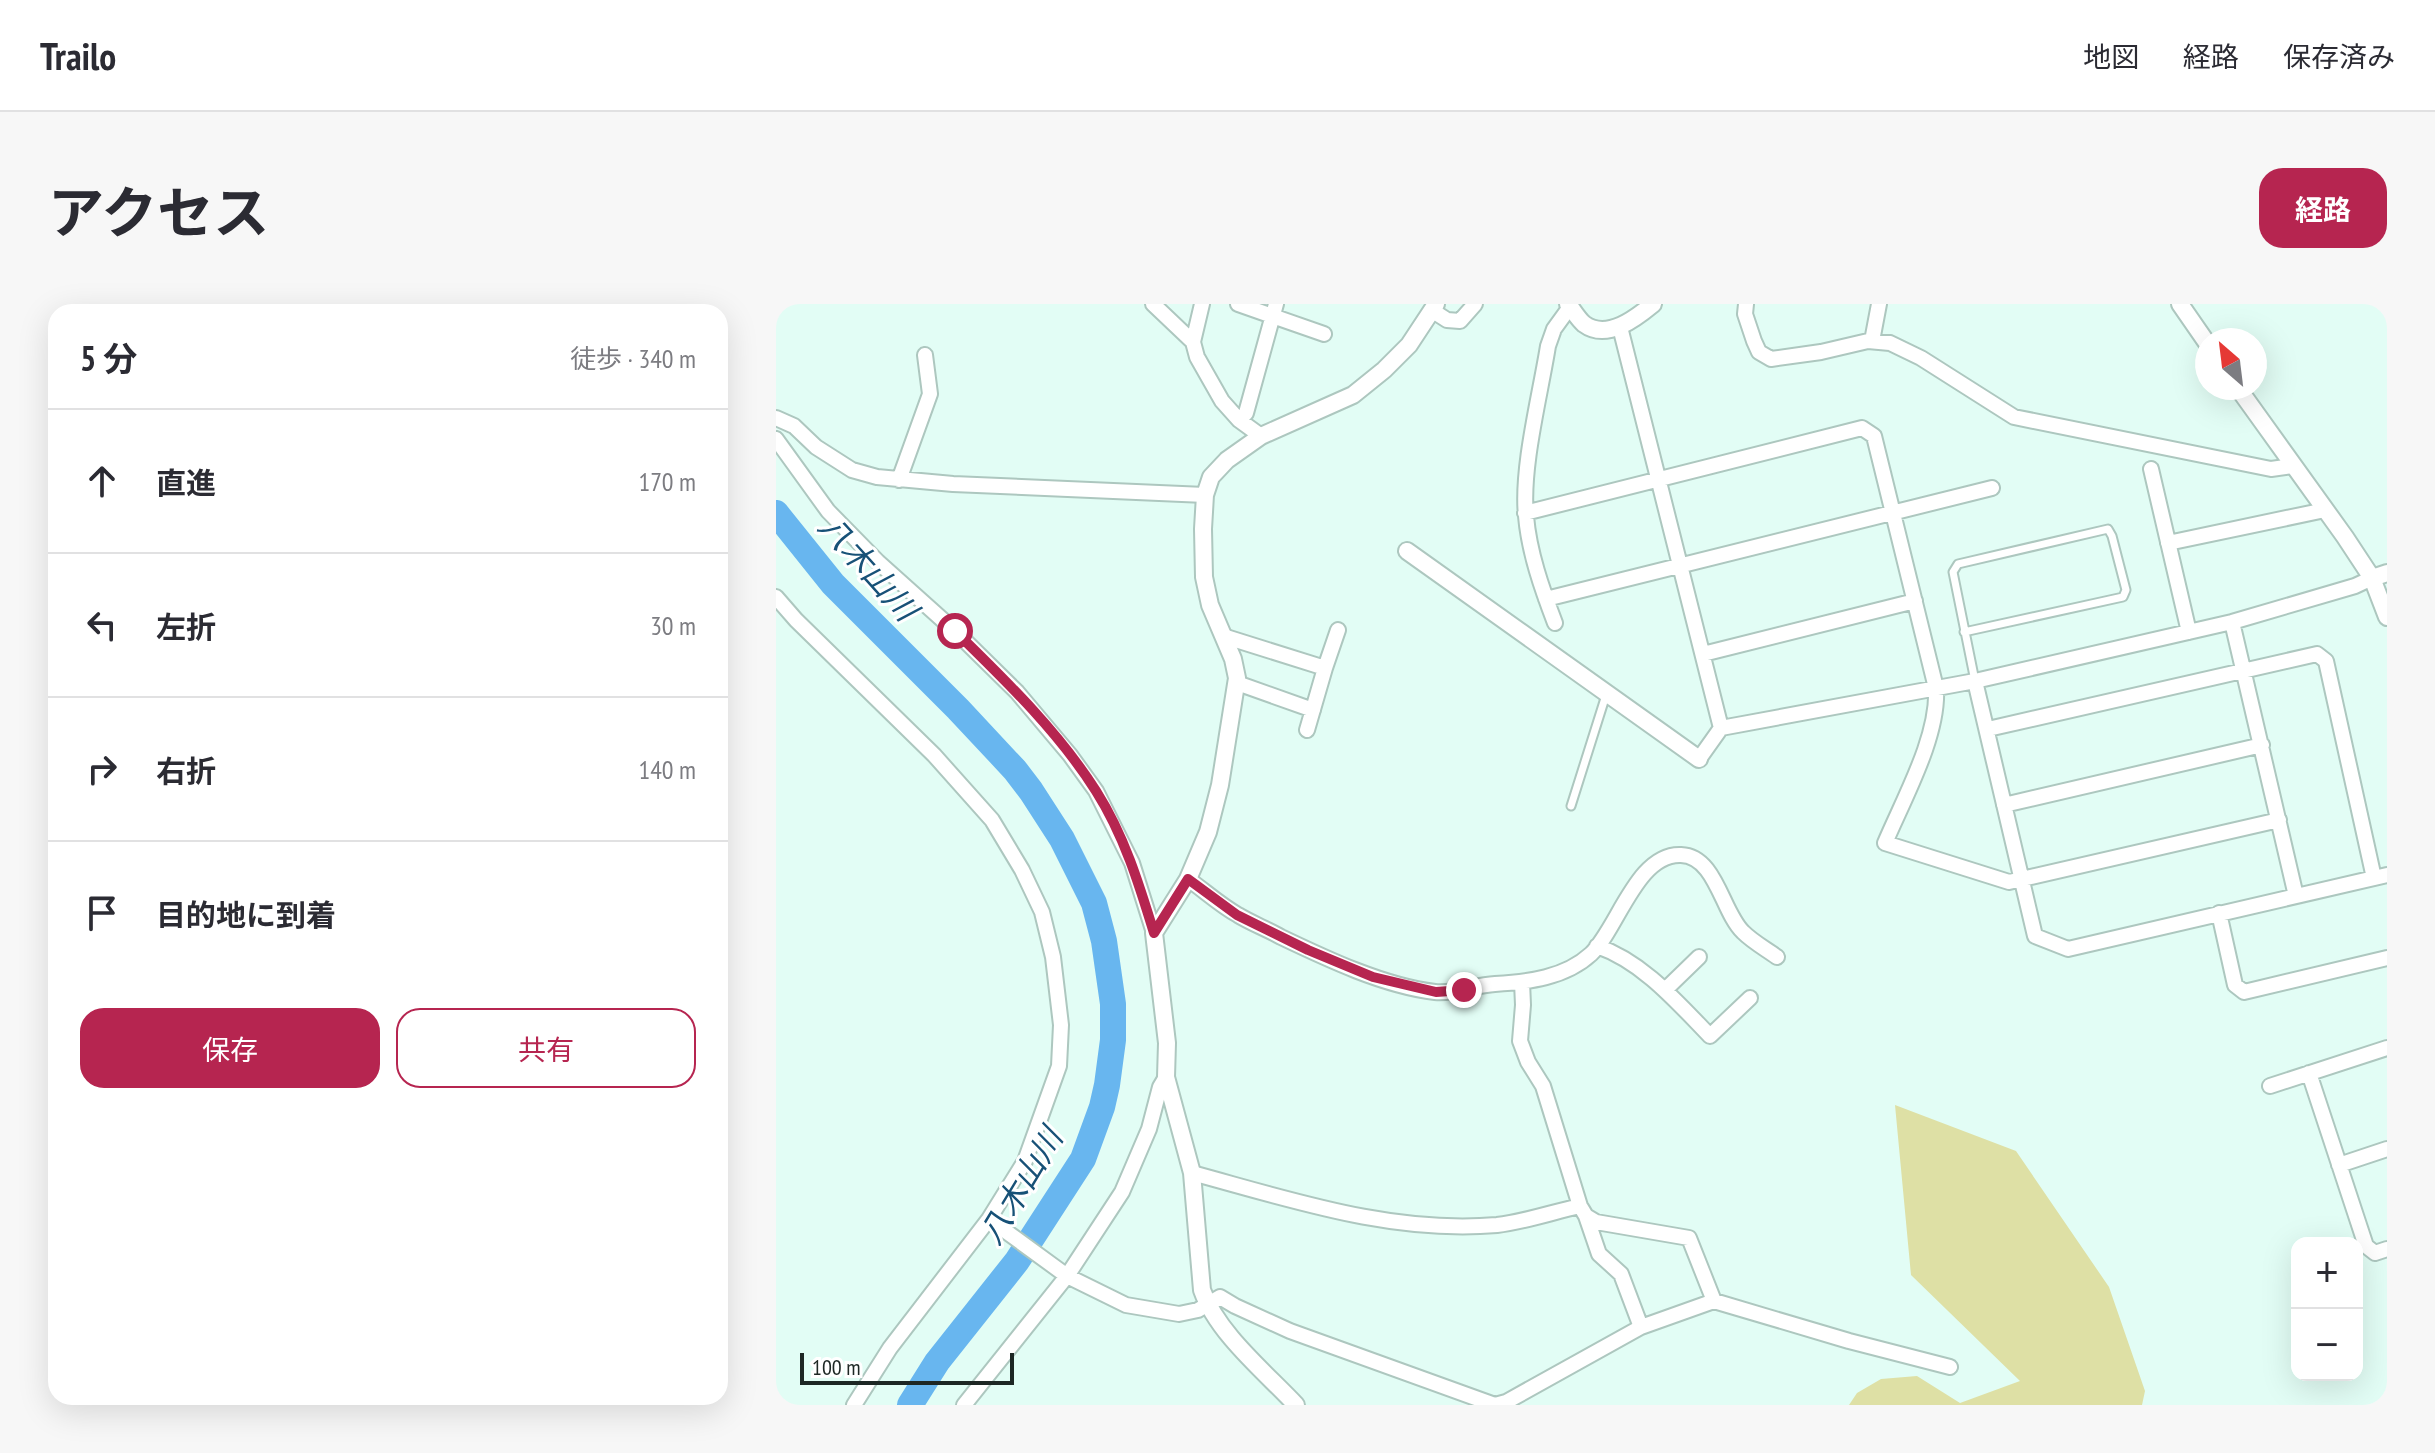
<!DOCTYPE html>
<html lang="ja">
<head>
<meta charset="utf-8">
<style>
  :root { --surface:#fff; --page:#f7f7f7; --text:#2b2b33; --muted:#7c7c81; --line:#e1e1e2; --accent:#b62550 }
  body { margin:0; font-family:"PT Sans Narrow","Noto Sans JP",sans-serif; background:var(--page); color:var(--text) }
  .controls { position:absolute; right:24px; bottom:24px; display:grid; overflow:hidden; border-radius:16px; box-shadow:0 8px 32px #0002 }
  .controls button { width:72px; height:72px; display:grid; place-items:center; padding:0; border:0; border-bottom:2px solid var(--line); background:var(--surface); color:var(--text); font:40px sans-serif }
  .compass { position:absolute; left:1419px; top:24px; width:72px; height:72px; border-radius:50%; background:var(--surface); box-shadow:0 8px 32px #0002; rotate:332deg }
  .scale { position:absolute; left:24px; bottom:20px; width:214px; box-sizing:border-box; padding-left:8px; border:4px solid #1d2724; border-top:0; font-size:22px; line-height:28px; white-space:nowrap; color:#1d2724; -webkit-text-stroke:6px #fff; paint-order:stroke }
  .stop { position:absolute; width:24px; height:24px; margin:-18px; border:6px solid #b62550; border-radius:50%; background:#fff }
  .stop.end { background:#b62550; border-color:#fff; box-shadow:0 2px 8px #0008 }
  .list { margin:0; padding:0; list-style:none }
  h2 { display:flex; justify-content:space-between; align-items:center; height:104px; margin:0; padding:0 32px; font-size:34px }
  h2 small { font-size:26px; font-weight:400; color:var(--muted) }
  .list li { display:grid; grid-template-columns:52px 1fr auto; gap:24px; align-items:center; box-sizing:border-box; height:144px; padding:0 32px; border-top:2px solid var(--line) }
  .list b { display:block; font-size:30px; white-space:nowrap }
  .list em { font-size:26px; font-style:normal; color:var(--muted) }
  .actions { display:flex; gap:16px; padding:24px 32px }
  .actions a { flex:1; padding:18px 0; border:2px solid var(--accent); border-radius:24px; text-align:center; font-size:28px; color:var(--accent) }
  .actions .main { background:var(--accent); color:#fff }
  .icon { flex:none; width:44px; height:44px; fill:none; stroke:currentColor; stroke-width:2; stroke-linecap:round; stroke-linejoin:round }
  .map { position:relative; flex:none; width:1611px; height:1101px; overflow:hidden; border-radius:24px }
  header { display:flex; align-items:center; gap:48px; box-sizing:border-box; height:112px; padding:0 40px; background:var(--surface); border-bottom:2px solid var(--line) }
  header strong { font-size:38px }
  nav { display:flex; gap:44px; margin-inline-start:auto; font-size:28px }
  .intro { display:flex; align-items:center; justify-content:space-between; box-sizing:border-box; height:192px; padding:0 48px }
  h1 { margin:0; font-size:56px }
  .button { padding:20px 36px; border-radius:24px; background:var(--accent); color:#fff; font-size:28px; font-weight:700 }
  main { display:flex; gap:48px; padding:0 48px }
  aside { flex:1; background:var(--surface); border-radius:24px; box-shadow:0 8px 32px #0002 }
  .map>svg:first-child { display:block }
  .green { fill:#dee0a5 }
  .lines { fill:none; stroke-linecap:round; stroke-linejoin:round }
  .river { stroke:#68b6ef; stroke-width:26 }
  .service-casing { stroke:#adc7bf; stroke-width:11 }
  .minor-casing { stroke:#adc7bf; stroke-width:18 }
  .tertiary-casing { stroke:#adc7bf; stroke-width:20 }
  .service { stroke:#fff; stroke-width:7 }
  .minor { stroke:#fff; stroke-width:14 }
  .tertiary { stroke:#fff; stroke-width:16 }
  .route { stroke:#b62550; stroke-width:10 }
  .labels { text-anchor:middle; stroke-width:6; stroke-linejoin:round; paint-order:stroke }
  .water-label { font-size:32px; font-style:italic; fill:#175177; stroke:#fff }
</style>
</head>
<body>
<header>
<strong>Trailo</strong>
<nav><a>地図</a><a>経路</a><a>保存済み</a></nav>
</header>
<div class="intro"><h1>アクセス</h1><a class="button">経路</a></div>
<main>
<aside>
<h2>5 分<small>徒歩 · 340 m</small></h2>
<ul class="list">
<li><svg class="icon" aria-label="ahead" viewBox="0 0 24 24"><path d="M12 20V5M6 11l6-6 6 6"/></svg><div><b>直進</b></div><em>170 m</em></li>
<li><svg class="icon" aria-label="left" viewBox="0 0 24 24"><path d="M17 20v-9H6M10 6l-5 5 5 5"/></svg><div><b>左折</b></div><em>30 m</em></li>
<li><svg class="icon" aria-label="right" viewBox="0 0 24 24"><path d="M7 20v-9h11M14 6l5 5-5 5"/></svg><div><b>右折</b></div><em>140 m</em></li>
<li><svg class="icon" aria-label="arrive" viewBox="0 0 24 24"><path d="M6 21V4h12l-3 4 3 4H6"/></svg><div><b>目的地に到着</b></div></li>
</ul>
<div class="actions"><a class="main">保存</a><a>共有</a></div>
</aside>
<div class="map">
<svg width="1611" height="1101" viewBox="0 0 1611 1101">
  <rect width="100%" height="100%" fill="#e2fdf5"/>
  <path class="green" d="M 1119,801 L 1240,847 L 1333,983 L 1369,1087 L 1366,1101 L 1073,1101 L 1081,1089 L 1105,1075 L 1141,1072 L 1184,1099 L 1244,1077 L 1135,971 Z"/>
  <g class="lines">
    <path class="river" d="M 0,209 L 57,280 L 182,405 L 239,466 L 255,487 L 286,535 L 318,599 L 328,637 L 337,700 L 337,736 L 331,781 L 326,803 L 307,855 L 241,957 L 161,1058 L 134,1101"/>
    <g class="service-casing">
      <path id="service" d="M 1188,328 L 1347,293 L 1350,286 L 1336,232 L 1332,225 L 1182,260 L 1177,268 L 1199,377
        M 795,502 L 830,391"/>
    </g>
    <g class="minor-casing">
      <path id="minor" d="M 377,0 L 417,38
        M 426,0 L 417,38 L 421,53 L 446,97 L 463,116 L 485,132
        M 462,0 L 548,30
        M 970,0 L 969,10 L 978,37 L 983,48 L 995,55 L 1045,48 L 1092,37 L 1114,39 L 1145,54 L 1238,113 L 1495,165 L 1516,162
        M 657,7 L 671,16 L 684,17 L 699,0
        M 844,23 L 945,424
        M 1096,37 L 1103,0
        M 0,114 L 18,122 L 40,143 L 76,166 L 101,173 L 177,180 L 429,191
        M 463,116 L 470,109 L 500,0
        M 0,135 L 52,207 L 102,258 L 179,327 L 241,388 L 294,451 L 320,487 L 356,559 L 378,629
        M 1375,165 L 1413,328
        M 123,176 L 154,90 L 149,51
        M 749,209 L 1086,124 L 1098,132 L 1160,384 C 1163,432 1128,494 1109,539 L 1233,578 L 1503,516
        M 1392,239 L 1549,206
        M 0,293 L 20,316 L 158,451 L 216,516 L 246,566 L 266,608 L 277,653 L 285,721 L 283,762 L 249,857 L 213,915 L 114,1044 L 78,1101
        M 770,295 L 1216,184
        M 1456,318 L 1520,592
        M 779,319 C 766,285 753,248 750,212 C 745,164 764,92 772,42 L 778,25 L 794,3
        M 447,332 L 549,364 L 531,426
        M 927,350 L 1139,297
        M 549,364 L 562,326
        M 1199,377 L 1259,632 L 1292,645 L 1611,571
        M 461,379 L 537,406
        M 1212,425 L 1541,350 L 1550,357 L 1598,574
        M 923,455 L 945,424 L 1199,377 L 1456,318 L 1579,282 L 1596,274
        M 1228,501 L 1486,441
        M 412,575 C 429,587 444,601 462,611 C 475,619 491,625 505,633 C 551,655 608,682 659,688 C 679,690 699,681 719,680 C 752,678 789,674 815,650 C 842,624 861,549 905,551 C 940,552 946,608 967,628 C 977,638 990,645 1001,653
        M 1443,609 L 1459,681 L 1468,688 L 1611,654
        M 821,642 C 867,658 901,698 934,732 L 974,694
        M 746,678 L 747,701 L 744,737 L 752,758 L 767,782 L 804,902 L 810,912 L 820,918 L 913,934 L 938,997
        M 889,686 L 923,653
        M 1533,769 L 1590,942 L 1599,949 L 1611,945
        M 1494,782 L 1611,744
        M 1563,861 L 1611,845
        M 416,869 C 516,896 616,930 721,921 C 748,918 777,908 804,902
        M 810,912 L 823,950 L 845,970 L 865,1023
        M 213,915 L 291,972 L 350,1001 L 403,1010 L 422,1006 L 444,993 L 459,1002 L 514,1027 L 719,1101 L 730,1098 L 865,1023 L 938,997 L 1073,1037 L 1174,1063
        M 188,1101 L 291,972 L 346,888 L 373,825 L 384,783 L 390,773"/>
    </g>
    <g class="tertiary-casing">
      <path id="tertiary" d="M 792,0 C 797,6 802,15 808,20 C 831,37 860,14 877,0
        M 1404,0 L 1431,39
        M 1462,84 L 1569,233 L 1596,274 L 1611,269
        M 631,247 L 923,455
        M 1596,274 L 1611,313
        M 520,1101 C 489,1068 441,1029 426,986 L 416,869 L 390,773 L 391,739 L 378,629 L 412,575 L 432,528 L 444,481 L 461,374 L 457,355 L 434,301 L 428,273 L 427,225 L 429,191 L 435,173 L 451,156 L 485,132 L 577,91 L 608,66 L 633,41 L 660,0"/>
    </g>
    <use href="#service" class="service"/>
    <use href="#minor" class="minor"/>
    <use href="#tertiary" class="tertiary"/>
  </g>
  <g class="lines">
    <path class="route" d="M 179,327 C 229,376 282,427 320,487 C 348,531 363,580 378,629 L 412,575 L 461,611 L 532,646 L 597,673 L 660,688 L 688,686"/>
  </g>
  <g class="labels">
    <g class="water-label">
      <text transform="translate(92 264) rotate(48)" y="11">八木山川</text>
      <text transform="translate(245 882) rotate(-59)" y="11">八木山川</text>
    </g>
  </g>
</svg>
<div class="controls">
<button>+</button>
<button>−</button>
</div>
<svg class="compass" viewBox="-18 -18 36 36"><path d="M0-13l5 13h-10z" fill="#e53935"/><path d="M0 13l5-13h-10z" fill="#7c7c81"/></svg>
<div class="scale">100 m</div>
<div class="stop" style="left:179px;top:327px"></div>
<div class="stop end" style="left:688px;top:686px"></div>
</div>
</main>
</body>
</html>
